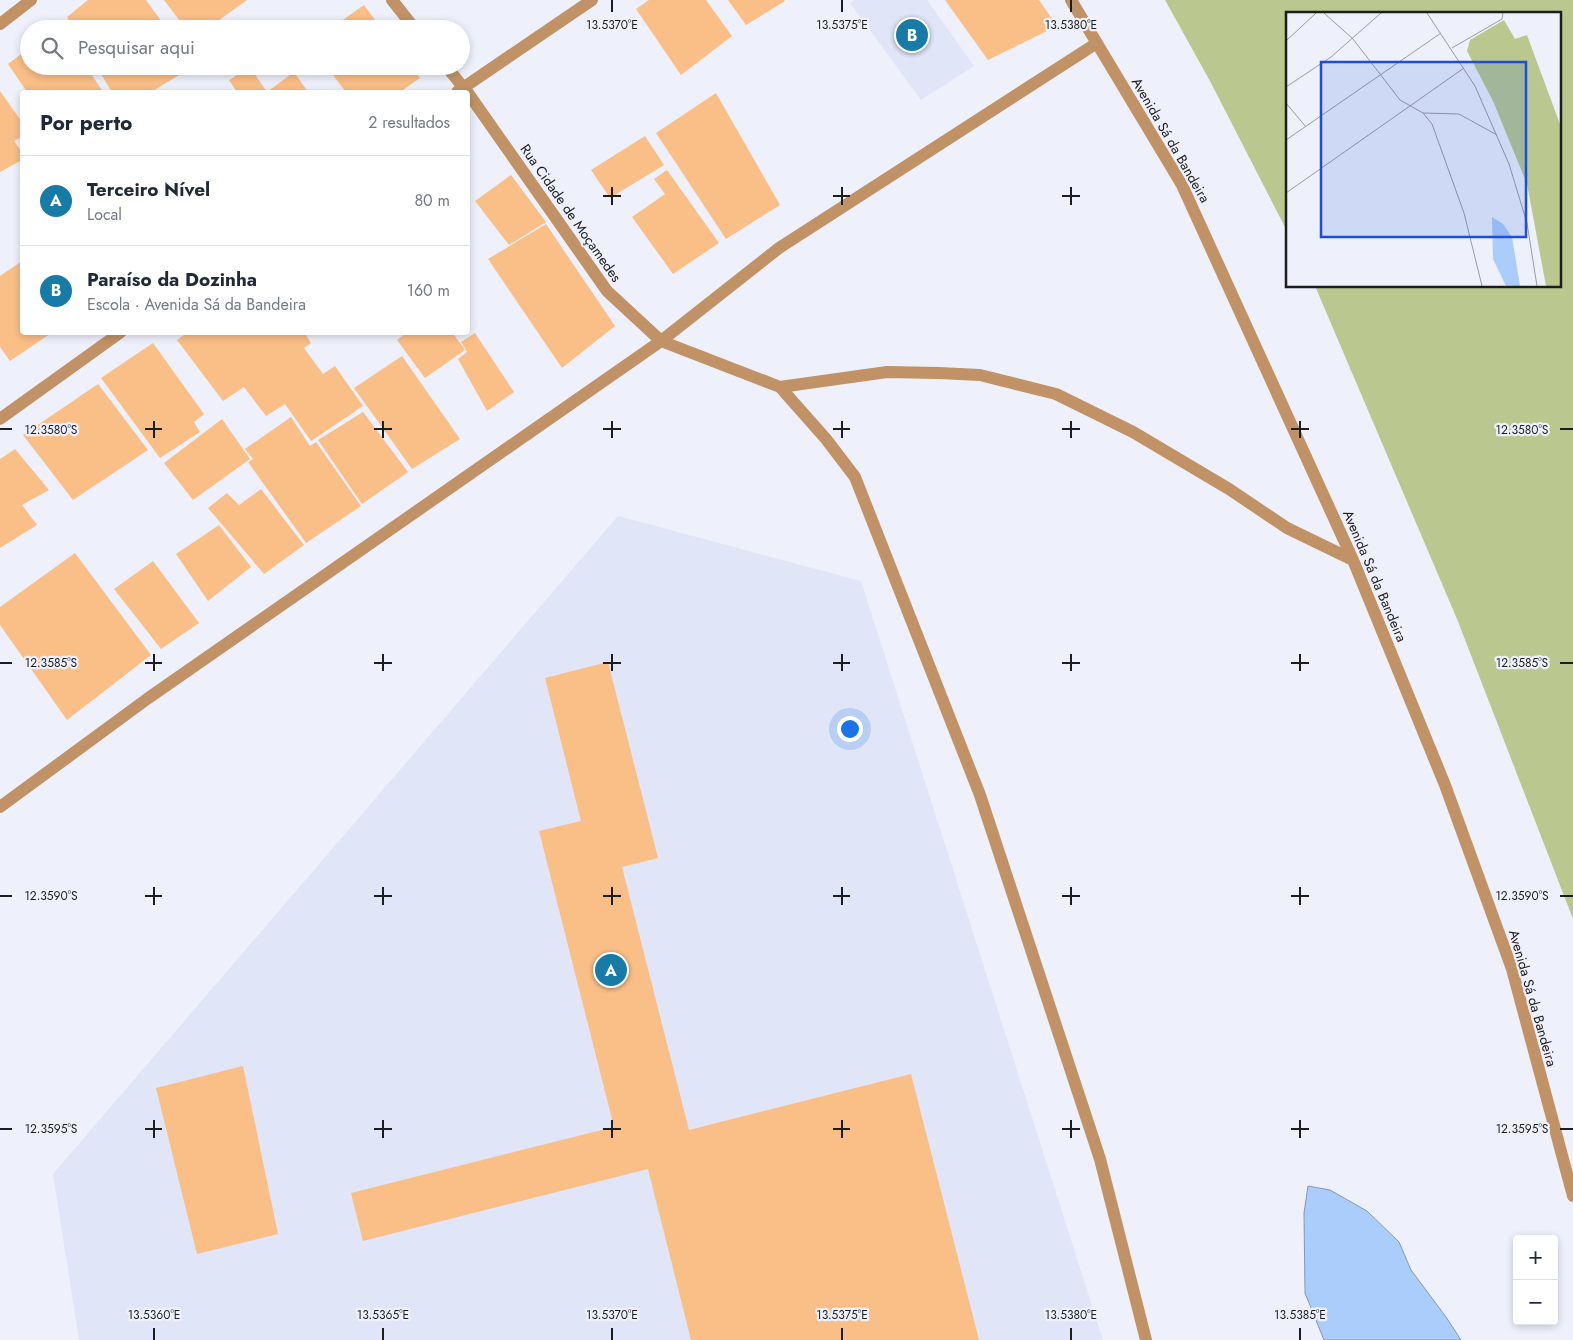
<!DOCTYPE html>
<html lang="pt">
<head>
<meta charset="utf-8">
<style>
  :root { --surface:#fff; --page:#f2f2f3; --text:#1f2937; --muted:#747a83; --line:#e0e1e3; --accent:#167ca7 }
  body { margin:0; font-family:Jost,sans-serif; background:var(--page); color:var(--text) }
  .controls { position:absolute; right:15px; bottom:15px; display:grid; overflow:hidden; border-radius:5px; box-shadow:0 2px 8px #0003 }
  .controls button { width:45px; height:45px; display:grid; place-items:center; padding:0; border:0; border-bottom:1px solid var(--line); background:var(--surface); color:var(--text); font:25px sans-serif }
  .you { position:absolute; left:849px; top:728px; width:18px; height:18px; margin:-12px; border:4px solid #fff; border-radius:50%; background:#1a73e8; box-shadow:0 0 0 8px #1a73e833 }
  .badge { display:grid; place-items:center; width:32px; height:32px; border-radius:50%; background:var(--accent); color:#fff; font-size:16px; font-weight:700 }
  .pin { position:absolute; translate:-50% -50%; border:2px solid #fff; box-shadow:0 1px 5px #0006 }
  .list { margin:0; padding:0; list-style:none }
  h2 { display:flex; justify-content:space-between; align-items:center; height:65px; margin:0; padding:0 20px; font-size:21px }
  h2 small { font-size:16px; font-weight:400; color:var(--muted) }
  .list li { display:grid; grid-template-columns:32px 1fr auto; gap:15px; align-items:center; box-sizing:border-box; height:90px; padding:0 20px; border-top:1px solid var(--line) }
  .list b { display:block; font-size:19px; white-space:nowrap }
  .list p { margin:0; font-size:16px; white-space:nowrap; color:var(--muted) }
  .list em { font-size:16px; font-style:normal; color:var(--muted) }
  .icon { flex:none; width:28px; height:28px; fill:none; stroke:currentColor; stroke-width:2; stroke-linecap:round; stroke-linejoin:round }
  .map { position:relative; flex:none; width:1573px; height:1340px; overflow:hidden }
  .search { position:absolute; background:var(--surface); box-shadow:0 2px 8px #0003; left:20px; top:20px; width:450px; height:55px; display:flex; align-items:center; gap:12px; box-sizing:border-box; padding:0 18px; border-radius:28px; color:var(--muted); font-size:19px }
  .panel { position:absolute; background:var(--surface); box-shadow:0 2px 8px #0003; left:20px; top:90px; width:450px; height:245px; border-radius:5px }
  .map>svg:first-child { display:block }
  .built { fill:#e0e5f7 }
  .green { fill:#bac88f }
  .water { fill:#abcdfb; stroke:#8098ba }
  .building { fill:#fabe87 }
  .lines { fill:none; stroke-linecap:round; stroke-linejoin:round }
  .street { stroke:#c19265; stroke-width:12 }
  .ticks { fill:none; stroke:#1c1d21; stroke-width:2 }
  .labels { text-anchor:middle; stroke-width:4.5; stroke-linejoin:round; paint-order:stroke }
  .street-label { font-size:14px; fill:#1c1d21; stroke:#eef1fb }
  .inset-road { fill:none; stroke:#9a9ca4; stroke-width:1 }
  .view { fill:#1d4ed8; fill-opacity:0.15; stroke:#1d4ed8; stroke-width:2.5 }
  .inset-edge { fill:none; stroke:#1c1d21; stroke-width:2.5 }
  .ticks-label { font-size:12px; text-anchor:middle; fill:#1c1d21; stroke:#eef1fb; stroke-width:4.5; stroke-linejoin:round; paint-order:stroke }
</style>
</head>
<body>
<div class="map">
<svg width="1573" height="1340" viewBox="0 0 1573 1340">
  <rect width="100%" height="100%" fill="#eef1fb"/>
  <path class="built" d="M 855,0 L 927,0 L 974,66 L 921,100 L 850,3 Z
    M 618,516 L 861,581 L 1103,1340 L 79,1340 L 53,1174 Z"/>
  <path class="green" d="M 1165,0 L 1573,0 L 1573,919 L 1457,619 L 1315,286 L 1559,286 L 1559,14 L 1287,14 L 1287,231 L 1211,83 Z"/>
  <path class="water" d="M 1308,1186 L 1330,1190 L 1367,1211 L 1399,1242 L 1411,1270 L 1446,1317 L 1461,1340 L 1324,1340 L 1305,1293 L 1304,1213 Z"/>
  <path class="building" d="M 88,0 L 146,0 L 167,29 L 74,29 L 67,17 Z
    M 164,0 L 247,0 L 207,29 L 186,29 Z
    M 649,0 L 706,0 L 732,36 L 681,75 L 636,9 Z
    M 728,0 L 784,0 L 785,1 L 746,25 Z
    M 945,0 L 1039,0 L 1057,26 L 988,60 Z
    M 364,5 L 382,29 L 330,29 Z
    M 29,48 L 29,66 L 86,66 L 103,92 L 27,92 L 8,64 Z
    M 96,66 L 194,66 L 151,92 L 112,92 Z
    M 326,66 L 411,66 L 420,78 L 400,92 L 346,92 Z
    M 250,67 L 267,92 L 294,72 L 308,92 L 237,92 L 229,80 Z
    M 0,91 L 22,122 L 22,137 L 14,141 L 22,152 L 22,160 L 0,172 Z
    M 716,93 L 780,205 L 726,239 L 656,133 Z
    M 645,136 L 664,165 L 610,198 L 591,170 Z
    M 667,170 L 719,243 L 673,274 L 632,217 L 665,194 L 654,179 Z
    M 511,175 L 546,222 L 509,245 L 475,201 Z
    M 546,224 L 615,326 L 562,368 L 488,259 Z
    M 22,261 L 22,332 L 53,332 L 10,361 L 0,347 L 0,276 Z
    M 188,332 L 304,332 L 311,343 L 304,348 L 323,374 L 335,366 L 363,406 L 311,441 L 285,404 L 266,416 L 244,387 L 223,401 L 177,340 Z
    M 407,332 L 452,332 L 465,350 L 425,378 L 397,340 Z
    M 475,333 L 514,392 L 487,411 L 458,359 L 467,352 L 461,342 Z
    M 153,343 L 204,414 L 194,422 L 200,432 L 160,458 L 101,378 Z
    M 402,356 L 460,439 L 412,469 L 354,388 Z
    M 98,384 L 148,450 L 73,500 L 23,435 Z
    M 363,412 L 408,472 L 362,504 L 318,440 Z
    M 291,417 L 310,446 L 316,442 L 361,506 L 306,543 L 248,462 L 253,459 L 245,449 Z
    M 222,419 L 250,459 L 193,500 L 164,463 Z
    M 15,449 L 49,490 L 22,505 L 37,525 L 0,548 L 0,459 Z
    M 261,489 L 304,545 L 264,574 L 208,508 L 227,493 L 239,505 Z
    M 219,525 L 251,567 L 208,601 L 176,554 Z
    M 75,553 L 151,655 L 67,720 L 0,625 L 0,607 Z
    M 153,561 L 199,623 L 161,649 L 114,589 Z
    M 608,662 L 658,858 L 622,867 L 689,1130 L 911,1074 L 979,1340 L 691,1340 L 648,1169 L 363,1241 L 351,1193 L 614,1127 L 539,831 L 581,821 L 545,678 Z
    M 243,1066 L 278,1234 L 197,1254 L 156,1088 Z"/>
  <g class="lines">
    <path class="street" d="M 392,0 L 415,29
      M 1071,0 L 1182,185 L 1353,560 L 1445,785 L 1512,969 L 1573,1196
      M 0,24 L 31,0
      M 446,66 L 467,92
      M 457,92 L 592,0
      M 468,93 L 607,291 L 661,341 L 780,387 L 826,439 L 855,477 L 980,795 L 1100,1159 L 1146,1340
      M 780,387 L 887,372 L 939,373 L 980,375 L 1056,394 L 1133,432 L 1229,489 L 1287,528 L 1353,560
      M 0,419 L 121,332
      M 0,807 L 147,699 L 661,341 L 779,248 L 1097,43"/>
  </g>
  <path class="ticks" d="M 612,0 L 612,12M 842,0 L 842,12M 1071,0 L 1071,12M 612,187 L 612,205M 842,187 L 842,205M 1071,187 L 1071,205M 603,196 L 621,196M 833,196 L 850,196M 1062,196 L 1080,196M 154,421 L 154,438M 383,421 L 383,438M 612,421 L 612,438M 842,421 L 842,438M 1071,421 L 1071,438M 1300,421 L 1300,438M 0,429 L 12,429M 145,429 L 162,429M 374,429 L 392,429M 603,429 L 621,429M 833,429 L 850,429M 1062,429 L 1080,429M 1291,429 L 1309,429M 1560,429 L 1573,429M 154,654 L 154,671M 383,654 L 383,671M 612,654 L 612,671M 842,654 L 842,671M 1071,654 L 1071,671M 1300,654 L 1300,671M 0,663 L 12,663M 145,663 L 162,663M 374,663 L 392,663M 603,663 L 621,663M 833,663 L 850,663M 1062,663 L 1080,663M 1291,663 L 1309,663M 1560,663 L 1573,663M 154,887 L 154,905M 383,887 L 383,905M 612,887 L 612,905M 842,887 L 842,905M 1071,887 L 1071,905M 1300,887 L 1300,905M 0,896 L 12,896M 145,896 L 162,896M 374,896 L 392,896M 603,896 L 621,896M 833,896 L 850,896M 1062,896 L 1080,896M 1291,896 L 1309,896M 1560,896 L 1573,896M 154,1120 L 154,1138M 383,1120 L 383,1138M 612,1120 L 612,1138M 842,1120 L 842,1138M 1071,1120 L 1071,1138M 1300,1120 L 1300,1138M 0,1129 L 12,1129M 145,1129 L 162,1129M 374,1129 L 392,1129M 603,1129 L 621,1129M 833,1129 L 850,1129M 1062,1129 L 1080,1129M 1291,1129 L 1309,1129M 1560,1129 L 1573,1129M 154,1328 L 154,1340M 383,1328 L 383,1340M 612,1328 L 612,1340M 842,1328 L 842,1340M 1071,1328 L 1071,1340M 1300,1328 L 1300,1340"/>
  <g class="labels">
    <g class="street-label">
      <text transform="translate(1171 140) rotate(60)" y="5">Avenida Sá da Bandeira</text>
      <text transform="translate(571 213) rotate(55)" y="5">Rua Cidade de Moçamedes</text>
      <text transform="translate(1375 576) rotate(67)" y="5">Avenida Sá da Bandeira</text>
      <text transform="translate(1533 998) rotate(74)" y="5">Avenida Sá da Bandeira</text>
    </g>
  </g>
  <g transform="translate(1286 12)">
    <rect width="275" height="275" fill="#eef1fb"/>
    <path d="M 218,8 L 229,27 L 241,23 L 275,115 L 275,274 L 260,274 L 241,172 L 207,89 L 181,39 L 184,28 Z" fill="#bac88f"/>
    <path d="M 206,205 L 217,212 L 226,225 L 234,274 L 220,274 L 207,247 Z" fill="#abcdfb"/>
    <path class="inset-road" d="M 38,1 L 67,27 L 114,88 L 137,101 L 146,112 L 178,201 L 196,274M 141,1 L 189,74 L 223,152 L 241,211 L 251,274M 0,29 L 30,1M 166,36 L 216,7 L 217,1M 0,75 L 45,45 L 95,1M 0,91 L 20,115M 137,101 L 173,102 L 211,123M 0,128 L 155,21M 0,181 L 178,56"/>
    <path class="view" d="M 35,50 L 240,50 L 240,225 L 35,225 Z"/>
    <rect width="275" height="275" class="inset-edge"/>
  </g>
  <g class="ticks-label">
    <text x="612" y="29">13.5370°E</text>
    <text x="842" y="29">13.5375°E</text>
    <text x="1071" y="29">13.5380°E</text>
    <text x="51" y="434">12.3580°S</text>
    <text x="1522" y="434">12.3580°S</text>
    <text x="51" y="667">12.3585°S</text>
    <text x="1522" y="667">12.3585°S</text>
    <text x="51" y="900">12.3590°S</text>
    <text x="1522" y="900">12.3590°S</text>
    <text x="51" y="1133">12.3595°S</text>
    <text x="1522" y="1133">12.3595°S</text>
    <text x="154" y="1319">13.5360°E</text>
    <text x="383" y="1319">13.5365°E</text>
    <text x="612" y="1319">13.5370°E</text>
    <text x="842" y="1319">13.5375°E</text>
    <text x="1071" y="1319">13.5380°E</text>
    <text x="1300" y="1319">13.5385°E</text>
  </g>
</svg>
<div class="controls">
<button>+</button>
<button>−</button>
</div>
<div class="you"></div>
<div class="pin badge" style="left:611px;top:970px">A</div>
<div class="pin badge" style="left:912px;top:35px">B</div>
<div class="search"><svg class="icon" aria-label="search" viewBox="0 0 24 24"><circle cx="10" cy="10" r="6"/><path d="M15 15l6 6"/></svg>Pesquisar aqui</div>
<section class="panel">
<h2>Por perto<small>2 resultados</small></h2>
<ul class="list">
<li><span class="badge">A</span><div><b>Terceiro Nível</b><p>Local</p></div><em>80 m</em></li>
<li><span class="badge">B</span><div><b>Paraíso da Dozinha</b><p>Escola · Avenida Sá da Bandeira</p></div><em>160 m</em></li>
</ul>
</section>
</div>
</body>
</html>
